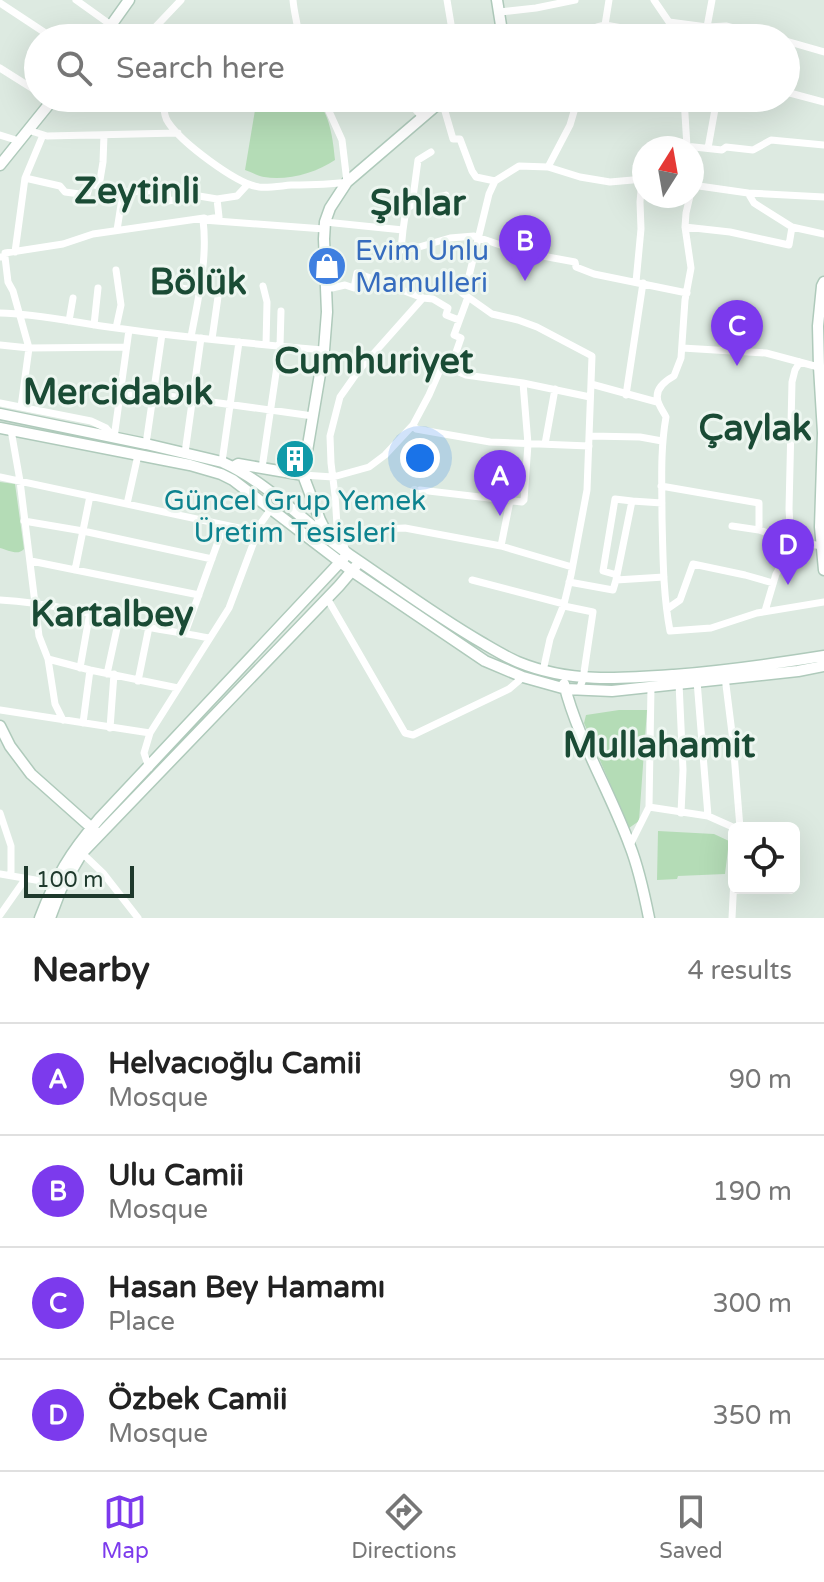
<!DOCTYPE html>
<html lang="en">
<head>
<meta charset="utf-8">
<style>
  :root { --surface:#fff; --page:#f2f2f2; --text:#222; --muted:#767676; --line:#e0e0e0; --accent:#7c3aed }
  body { margin:0; font-family:"Varela Round",sans-serif; background:var(--page); color:var(--text) }
  .controls { position:absolute; right:24px; bottom:24px; display:grid; overflow:hidden; border-radius:12px; box-shadow:0 8px 32px #0002 }
  .controls button { width:72px; height:72px; display:grid; place-items:center; padding:0; border:0; border-bottom:2px solid var(--line); background:var(--surface); color:var(--text); font:40px sans-serif }
  .compass { position:absolute; left:632px; top:136px; width:72px; height:72px; border-radius:50%; background:var(--surface); box-shadow:0 8px 32px #0002; rotate:11deg }
  .scale { position:absolute; left:24px; bottom:20px; width:110px; box-sizing:border-box; padding-left:8px; border:4px solid #1e392c; border-top:0; font-size:22px; line-height:28px; white-space:nowrap; color:#1e392c; -webkit-text-stroke:6px #edf6f0; paint-order:stroke }
  .you { position:absolute; left:420px; top:458px; width:28px; height:28px; margin:-20px; border:6px solid #fff; border-radius:50%; background:#1a73e8; box-shadow:0 0 0 12px #1a73e833 }
  .badge { display:grid; place-items:center; width:52px; height:52px; border-radius:50%; background:var(--accent); color:#fff; font-size:26px; font-weight:700 }
  .pin { position:absolute; translate:-50% -66px; filter:drop-shadow(0 2px 4px #0008) }
  .pin::after { content:''; position:absolute; top:42px; width:28px; height:24px; background:inherit; clip-path:polygon(0 0,100% 0,50% 100%) }
  .list { margin:0; padding:0; list-style:none }
  h2 { display:flex; justify-content:space-between; align-items:center; height:104px; margin:0; padding:0 32px; font-size:34px }
  h2 small { font-size:26px; font-weight:400; color:var(--muted) }
  .list li { display:grid; grid-template-columns:52px 1fr auto; gap:24px; align-items:center; box-sizing:border-box; height:112px; padding:0 32px; border-top:2px solid var(--line) }
  .list b { display:block; font-size:30px; white-space:nowrap }
  .list p { margin:0; font-size:26px; white-space:nowrap; color:var(--muted) }
  .list em { font-size:26px; font-style:normal; color:var(--muted) }
  .icon { flex:none; width:44px; height:44px; fill:none; stroke:currentColor; stroke-width:2; stroke-linecap:round; stroke-linejoin:round }
  .map { position:relative; flex:none; width:824px; height:918px; overflow:hidden }
  .search { position:absolute; background:var(--surface); box-shadow:0 8px 32px #0002; left:24px; right:24px; top:24px; height:88px; display:flex; align-items:center; gap:20px; box-sizing:border-box; padding:0 28px; border-radius:44px; color:var(--muted); font-size:30px }
  .sheet { height:552px; background:var(--surface) }
  nav { display:flex; justify-content:space-around; align-items:center; box-sizing:border-box; height:112px; border-top:2px solid var(--line); background:var(--surface); font-size:22px; color:var(--muted) }
  nav a { display:grid; justify-items:center; gap:4px }
  nav .on { color:var(--accent) }
  .map>svg:first-child { display:block }
  .green { fill:#b4dcb6 }
  .lines { fill:none; stroke-linecap:round; stroke-linejoin:round }
  .secondary-casing { stroke:#afcabb; stroke-width:13 }
  .street { stroke:#fff; stroke-width:7 }
  .secondary { stroke:#fff; stroke-width:10 }
  .labels { text-anchor:middle; stroke-width:6; stroke-linejoin:round; paint-order:stroke }
  .shop-label { font-size:28px; fill:#366cbe; stroke:#edf6f0; text-anchor:start }
  .culture-label { font-size:28px; fill:#0d838f; stroke:#edf6f0 }
  .district-label { font-size:36px; font-weight:bold; fill:#1a4b35; stroke:#edf6f0 }
</style>
</head>
<body>
<div class="map">
<svg width="824" height="918" viewBox="0 0 824 918">
  <rect width="100%" height="100%" fill="#ddeae1"/>
  <path class="green" d="M 257,98 L 315,98 C 330,114 333,139 335,160 C 316,173 287,181 264,177 C 258,176 251,172 245,170 Z
    M 0,482 L 15,484 L 24,549 C 18,556 8,550 0,548 Z
    M 619,710 L 647,710 L 639,821 L 629,828 L 584,723 L 586,715 Z
    M 658,831 L 714,834 L 729,841 L 725,874 L 678,876 L 677,879 L 657,880 Z"/>
  <g class="lines">
    <g class="secondary-casing">
      <path id="secondary" d="M 497,0 L 503,38
        M 102,38 L 129,0
        M 0,165 L 54,98
        M 824,282 L 822,286 L 818,326 L 819,367 L 823,433 L 820,527 L 824,570
        M 0,414 L 146,444 L 222,462 C 269,483 308,526 350,555 C 393,584 436,616 481,642 C 493,649 506,657 518,662 C 569,683 620,679 674,675 C 724,671 774,664 824,656
        M 0,428 L 190,465 L 221,474 L 233,480 L 352,571 L 485,661 L 523,677 L 566,689 L 612,691 L 798,671 L 824,666
        M 233,467 L 238,464 L 303,475
        M 327,534 L 320,520 L 303,475 L 324,350 L 327,312 L 324,239 L 325,222 L 330,208 L 347,182 L 445,98
        M 564,684 C 578,740 610,791 630,846 C 639,869 644,893 649,918
        M 0,726 L 10,746 L 31,774 L 94,830
        M 40,918 C 56,876 70,853 99,819 L 344,558
        M 50,918 L 61,889 L 82,853 L 339,586 L 356,566"/>
    </g>
    <path class="street" d="M 76,0 L 111,25
      M 293,0 C 294,13 298,25 299,38
      M 447,0 L 452,30
      M 654,0 L 669,22 L 676,38
      M 0,3 L 53,38
      M 500,12 L 536,8 L 575,0
      M 669,22 L 707,27 L 726,26 L 774,38
      M 605,25 L 651,33
      M 707,27 L 712,0
      M 145,38 L 181,0
      M 594,38 L 597,27 L 605,25 L 609,0
      M 786,41 L 824,52
      M 0,68 L 38,92
      M 786,92 L 824,102
      M 163,98 C 164,106 163,115 168,122 C 181,142 236,184 259,187 C 269,188 280,186 291,185 C 310,185 328,185 347,182 L 342,140 L 323,98
      M 352,98 L 366,102 L 370,98
      M 378,98 L 414,108 L 423,118
      M 664,98 L 684,103
      M 684,98 L 687,147
      M 442,101 L 453,139 L 460,139 L 472,171 L 476,177 L 495,181
      M 28,130 L 47,136 L 178,133
      M 0,135 L 19,141
      M 685,146 L 722,150 L 726,147 L 753,150 L 771,140 L 824,145
      M 708,148 L 717,98
      M 548,167 L 570,125 L 578,98
      M 25,178 L 60,186 L 65,192 L 87,195 L 90,184 L 99,186 L 103,162 L 104,135
      M 692,185 L 748,193 L 754,203 L 792,227 L 824,234
      M 748,193 L 824,197
      M 690,196 L 686,213 L 685,227 L 691,268 L 685,300 L 681,358 L 674,376 C 663,382 653,391 659,404 C 661,409 664,413 666,417 C 660,451 662,484 662,518 C 663,556 663,594 670,631 L 711,628 L 757,613 L 824,602
      M 412,205 L 418,160 L 431,152
      M 325,222 L 403,230 L 406,209 L 412,205 L 446,195
      M 685,227 L 730,232 L 789,245 L 792,227
      M 117,230 L 123,192 L 167,190 L 168,201 L 199,196 L 217,199 L 237,196 L 248,184
      M 403,230 L 401,250 L 419,247 L 450,238 L 474,236 L 521,252 L 575,262 L 576,267 L 594,274 L 687,293
      M 15,252 L 25,178 L 43,135
      M 0,257 L 5,257 L 5,253 L 63,244 L 93,234 L 204,218 L 203,220 L 324,229
      M 5,257 L 8,282 L 13,291 L 29,348 L 21,407
      M 636,282 L 641,229 L 640,202 L 642,179
      M 176,283 L 181,288 L 199,291
      M 326,284 L 332,288 L 345,285 L 354,288 L 357,273 L 423,298 L 433,299 L 448,308 L 446,315 L 459,320
      M 263,286 L 267,302 L 266,345
      M 468,297 L 492,314 L 518,320 L 537,327 L 592,356 L 587,490 L 571,575 L 564,604 L 550,639 L 543,671
      M 0,313 C 39,314 77,323 116,328 C 185,338 255,344 324,350
      M 69,321 L 73,298
      M 94,325 L 98,288
      M 116,328 L 121,305 L 116,270
      M 191,337 C 198,299 208,259 203,220 L 219,217 L 217,199
      M 212,339 L 218,297
      M 0,345 L 29,348 L 126,347
      M 682,348 L 766,353 L 822,368
      M 442,365 L 466,375 L 523,383 L 590,397
      M 591,384 L 657,402
      M 121,394 L 154,394 L 313,416
      M 626,395 L 643,283
      M 0,403 L 91,421 L 106,428 L 113,436
      M 413,425 L 416,429 L 490,442 L 589,446
      M 11,430 L 20,481 L 39,636 L 48,659 L 55,704 L 63,720
      M 590,436 L 640,437 L 662,441
      M 114,438 L 129,330
      M 146,444 L 162,334
      M 545,444 L 555,389
      M 185,453 L 201,338
      M 222,462 L 239,342
      M 262,468 L 280,346 L 281,311
      M 303,475 L 333,477 L 369,467 L 385,455 L 413,425 L 429,395 L 442,365 L 454,358 L 461,338 L 454,335 L 468,297 L 462,293 L 469,276 L 489,194 L 495,181 L 519,166 L 548,167 L 580,177 L 610,182 L 644,179
      M 0,477 L 258,532
      M 661,486 L 759,503 L 759,530
      M 420,490 L 522,502 L 524,500 L 528,444 L 523,383
      M 127,504 L 138,455
      M 24,521 L 83,531 L 212,559
      M 732,526 L 759,530 L 791,541 L 789,509 L 792,382 L 795,370 L 800,362
      M 339,531 L 405,528 L 501,546 L 572,567
      M 501,546 L 510,501
      M 346,551 L 337,525 L 335,495 L 331,463 L 330,436 L 340,397 L 359,370 L 423,298
      M 31,561 L 199,595
      M 75,570 L 90,496
      M 617,575 L 603,571 L 615,499 L 632,501
      M 472,580 L 564,604 L 564,606 L 593,612 L 583,679 L 579,690
      M 616,580 L 664,577
      M 569,582 L 613,590 L 616,580 L 632,501 L 662,503
      M 327,598 L 405,733 L 413,735 L 509,689 L 523,677
      M 0,600 C 51,603 98,615 147,627 C 168,631 189,634 209,638
      M 667,609 L 680,600 L 693,564 L 745,575 L 773,583
      M 765,611 L 776,574 L 789,552 L 791,541 L 822,546
      M 185,633 L 224,525
      M 48,659 L 90,670 L 178,688
      M 80,668 L 90,612
      M 107,674 L 119,619
      M 725,677 L 733,741 L 740,828
      M 138,681 L 149,627
      M 697,681 L 708,816
      M 679,683 L 683,770 L 681,813
      M 0,710 L 150,733
      M 83,723 L 90,670
      M 110,728 L 114,674
      M 149,768 L 144,753 L 150,733 L 229,608 L 261,523 L 271,509
      M 649,807 L 708,816 L 735,828
      M 0,813 L 11,846 L 11,875
      M 630,845 L 649,807 L 651,687
      M 82,853 L 103,873 L 138,918
      M 0,874 L 53,883
      M 0,915 L 26,878
      M 732,918 L 734,878"/>
    <use href="#secondary" class="secondary"/>
  </g>
  <defs>
    <g id="shop-disc" transform="scale(2)"><circle r="9.5" fill="#3f7fe0" stroke="#edf6f0"/><path d="M-5-2.5h2.3a2.7 3.5 0 0 1 5.4 0H5L5.5 6h-11ZM-1.5-2.5h3a1.5 2.3 0 0 0-3 0Z" fill="#fff"/></g>
    <g id="building-disc" transform="scale(2)"><circle r="9.5" fill="#0f9aa8" stroke="#edf6f0"/><path d="M-4-6H4V6H1V3H-1V6H-4ZM-2.5-4.3h1.7v1.8h-1.7ZM.8-4.3h1.7v1.8H.8ZM-2.5-1h1.7V.8h-1.7ZM.8-1h1.7V.8H.8Z" fill="#fff"/></g>
  </defs>
  <g fill-rule="evenodd">
    <use href="#shop-disc" x="327" y="266"/>
    <use href="#building-disc" x="295" y="459"/>
  </g>
  <g class="labels">
    <g class="shop-label">
      <text x="355" y="260">Evim Unlu<tspan x="355" dy="32">Mamulleri</tspan></text>
    </g>
    <g class="culture-label">
      <text x="295" y="510">Güncel Grup Yemek<tspan x="295" dy="32">Üretim Tesisleri</tspan></text>
    </g>
    <g class="district-label">
      <text x="137" y="203">Zeytinli</text>
      <text x="418" y="215">Şıhlar</text>
      <text x="198" y="294">Bölük</text>
      <text x="374" y="373">Cumhuriyet</text>
      <text x="118" y="404">Mercidabık</text>
      <text x="755" y="440">Çaylak</text>
      <text x="112" y="626">Kartalbey</text>
      <text x="659" y="757">Mullahamit</text>
    </g>
  </g>
</svg>
<div class="controls">
<button><svg class="icon" aria-label="locate" viewBox="0 0 24 24"><circle cx="12" cy="12" r="6"/><path d="M12 2v4M12 18v4M2 12h4M18 12h4"/></svg></button>
</div>
<svg class="compass" viewBox="-18 -18 36 36"><path d="M0-13l5 13h-10z" fill="#e53935"/><path d="M0 13l5-13h-10z" fill="#767676"/></svg>
<div class="scale">100 m</div>
<div class="you"></div>
<div class="pin badge" style="left:500px;top:516px">A</div>
<div class="pin badge" style="left:525px;top:281px">B</div>
<div class="pin badge" style="left:737px;top:366px">C</div>
<div class="pin badge" style="left:788px;top:585px">D</div>
<div class="search"><svg class="icon" aria-label="search" viewBox="0 0 24 24"><circle cx="10" cy="10" r="6"/><path d="M15 15l6 6"/></svg>Search here</div>
</div>
<section class="sheet">
<h2>Nearby<small>4 results</small></h2>
<ul class="list">
<li><span class="badge">A</span><div><b>Helvacıoğlu Camii</b><p>Mosque</p></div><em>90 m</em></li>
<li><span class="badge">B</span><div><b>Ulu Camii</b><p>Mosque</p></div><em>190 m</em></li>
<li><span class="badge">C</span><div><b>Hasan Bey Hamamı</b><p>Place</p></div><em>300 m</em></li>
<li><span class="badge">D</span><div><b>Özbek Camii</b><p>Mosque</p></div><em>350 m</em></li>
</ul>
</section>
<nav>
<a class="on"><svg class="icon" aria-label="map" viewBox="0 0 24 24"><path d="M3 6l6-2 6 2 6-2v14l-6 2-6-2-6 2zM9 4v14M15 6v14"/></svg>Map</a>
<a><svg class="icon" aria-label="directions" viewBox="0 0 24 24"><path d="M12 3l9 9-9 9-9-9zM9 14v-3h6M13 9l2 2-2 2"/></svg>Directions</a>
<a><svg class="icon" aria-label="saved" viewBox="0 0 24 24"><path d="M7 4h10v16l-5-4-5 4z"/></svg>Saved</a>
</nav>
</body>
</html>
